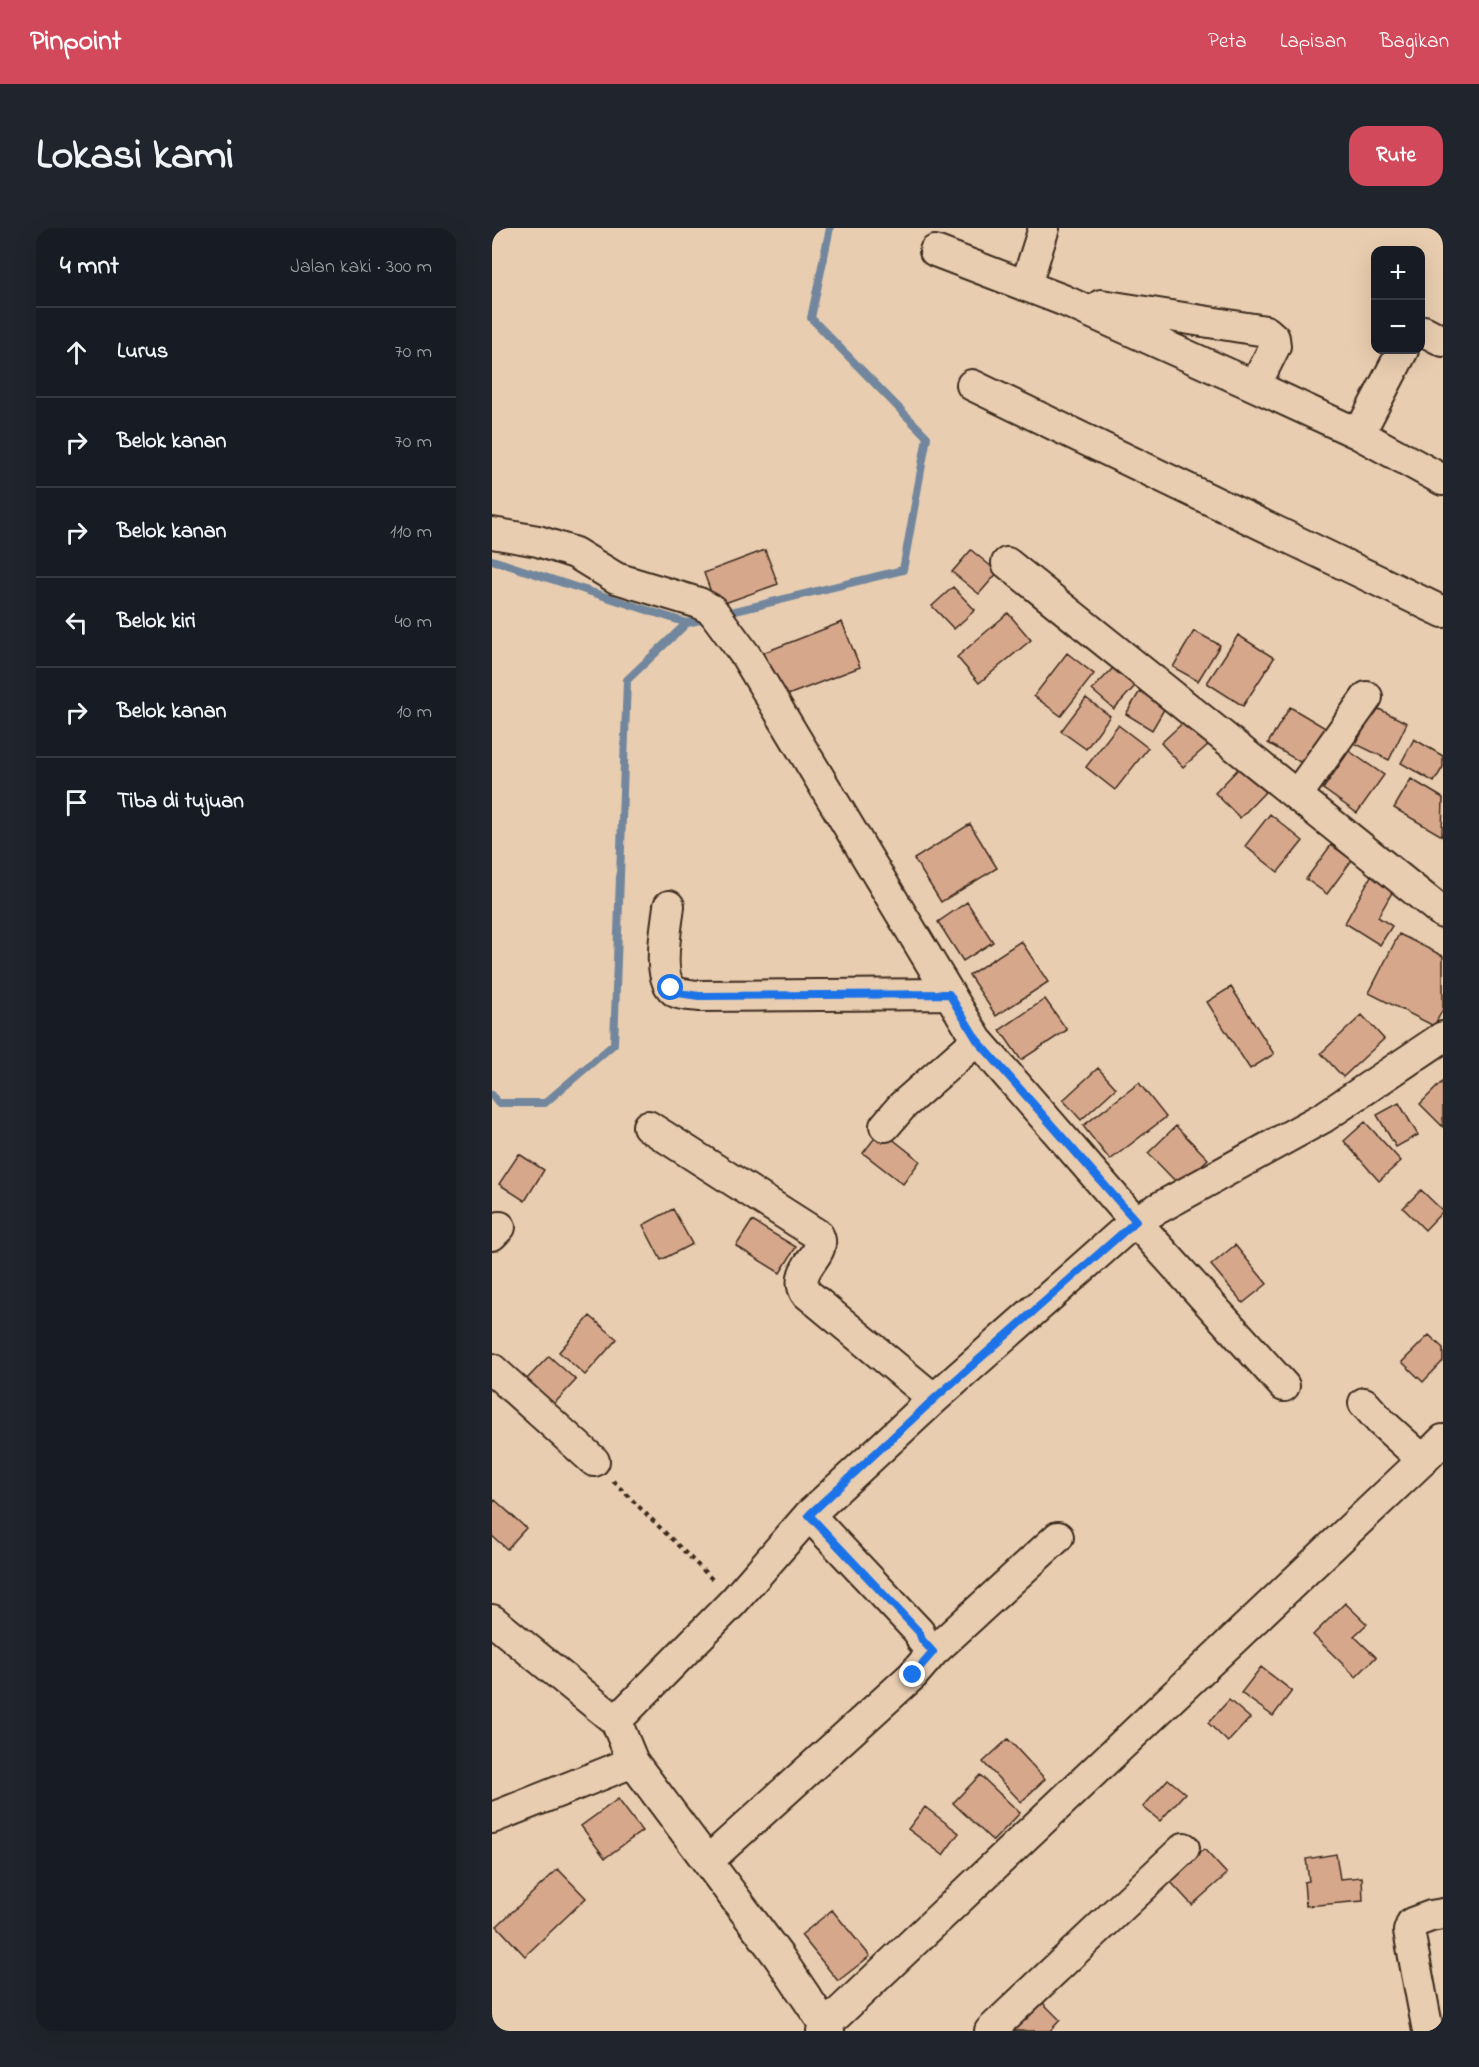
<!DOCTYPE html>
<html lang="id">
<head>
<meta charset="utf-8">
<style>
  :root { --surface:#171b24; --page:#20242c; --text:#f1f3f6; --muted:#9ea1a6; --line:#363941; --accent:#d1495b }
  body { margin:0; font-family:"Indie Flower",sans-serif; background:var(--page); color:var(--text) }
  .controls { position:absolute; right:18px; top:18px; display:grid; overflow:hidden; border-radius:12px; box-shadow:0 6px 24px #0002 }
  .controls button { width:54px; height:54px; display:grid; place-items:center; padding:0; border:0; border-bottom:2px solid var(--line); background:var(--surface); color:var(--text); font:30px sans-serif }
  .stop { position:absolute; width:18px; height:18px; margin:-14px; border:4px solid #1a73e8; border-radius:50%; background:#fff }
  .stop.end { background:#1a73e8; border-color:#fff; box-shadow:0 2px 6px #0008 }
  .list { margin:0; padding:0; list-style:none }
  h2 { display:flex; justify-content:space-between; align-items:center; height:78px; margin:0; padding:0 24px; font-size:26px }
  h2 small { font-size:20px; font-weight:400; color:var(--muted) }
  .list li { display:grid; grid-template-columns:39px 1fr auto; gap:18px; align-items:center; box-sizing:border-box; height:90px; padding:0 24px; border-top:2px solid var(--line) }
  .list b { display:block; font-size:22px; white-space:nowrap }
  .list em { font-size:20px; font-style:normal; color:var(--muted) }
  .icon { flex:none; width:33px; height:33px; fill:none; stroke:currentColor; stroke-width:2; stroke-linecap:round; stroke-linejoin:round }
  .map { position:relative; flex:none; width:951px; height:1803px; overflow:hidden; border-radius:18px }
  header { display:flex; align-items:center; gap:36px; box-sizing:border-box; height:84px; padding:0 30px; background:var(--accent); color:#fff }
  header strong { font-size:28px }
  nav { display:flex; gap:33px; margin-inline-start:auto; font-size:21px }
  .intro { display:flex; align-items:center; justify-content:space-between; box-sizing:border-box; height:144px; padding:0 36px }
  h1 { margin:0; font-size:42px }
  .button { padding:15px 27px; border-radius:18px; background:var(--accent); color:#fff; font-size:21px; font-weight:700 }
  main { display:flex; gap:36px; padding:0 36px }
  aside { flex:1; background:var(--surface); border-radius:18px; box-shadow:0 6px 24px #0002 }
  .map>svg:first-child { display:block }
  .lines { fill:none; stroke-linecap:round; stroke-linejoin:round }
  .stream { stroke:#72879d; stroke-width:8 }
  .building { fill:#d6a78b; stroke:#3b2a1e; stroke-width:1.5 }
  .minor-casing { stroke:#3b2a1e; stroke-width:34 }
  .path { stroke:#3b2a1e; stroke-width:4; stroke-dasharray:4.5 4.5; stroke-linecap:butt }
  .minor { stroke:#e9cdb0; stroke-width:30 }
  .route { stroke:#1a73e8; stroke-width:8 }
</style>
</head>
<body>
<header>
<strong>Pinpoint</strong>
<nav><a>Peta</a><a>Lapisan</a><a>Bagikan</a></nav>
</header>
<div class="intro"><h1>Lokasi kami</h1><a class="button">Rute</a></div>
<main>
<aside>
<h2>4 mnt<small>Jalan kaki · 300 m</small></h2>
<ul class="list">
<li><svg class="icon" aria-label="ahead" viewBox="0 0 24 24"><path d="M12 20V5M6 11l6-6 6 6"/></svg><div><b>Lurus</b></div><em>70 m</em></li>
<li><svg class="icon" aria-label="right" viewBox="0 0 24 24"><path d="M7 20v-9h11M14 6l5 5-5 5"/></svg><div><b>Belok kanan</b></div><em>70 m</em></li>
<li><svg class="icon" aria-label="right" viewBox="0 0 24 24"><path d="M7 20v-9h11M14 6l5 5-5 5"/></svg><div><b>Belok kanan</b></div><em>110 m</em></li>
<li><svg class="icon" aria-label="left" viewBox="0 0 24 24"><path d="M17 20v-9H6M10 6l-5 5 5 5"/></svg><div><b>Belok kiri</b></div><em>40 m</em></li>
<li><svg class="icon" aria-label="right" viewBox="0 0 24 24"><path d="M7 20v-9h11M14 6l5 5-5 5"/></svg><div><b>Belok kanan</b></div><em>10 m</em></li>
<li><svg class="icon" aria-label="arrive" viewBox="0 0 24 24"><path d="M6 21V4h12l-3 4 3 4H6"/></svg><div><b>Tiba di tujuan</b></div></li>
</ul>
</aside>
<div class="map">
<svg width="951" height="1803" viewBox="0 0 951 1803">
  <rect width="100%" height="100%" fill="#e9cdb0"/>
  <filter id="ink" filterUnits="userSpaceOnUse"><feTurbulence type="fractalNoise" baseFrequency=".0167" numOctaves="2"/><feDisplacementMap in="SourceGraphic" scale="12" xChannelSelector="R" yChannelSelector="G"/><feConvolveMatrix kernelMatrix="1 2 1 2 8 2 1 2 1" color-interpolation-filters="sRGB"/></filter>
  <g filter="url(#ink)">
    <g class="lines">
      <path class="stream" d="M 0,332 L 195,395
        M 231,386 L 411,342 L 435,209 L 319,90 L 338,0
        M 0,867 L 6,875 L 53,875 L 122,816 L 135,452 L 195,395 L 216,390"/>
    </g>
    <path class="building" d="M 273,322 L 286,356 L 224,378 L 212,345 Z
      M 479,322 L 506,344 L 487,366 L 460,344 Z
      M 461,359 L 483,382 L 462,401 L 440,378 Z
      M 516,385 L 539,412 L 487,455 L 465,429 Z
      M 350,394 L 368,439 L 288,470 L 271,425 Z
      M 702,403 L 728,417 L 706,453 L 681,439 Z
      M 746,407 L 782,430 L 751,478 L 715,455 Z
      M 575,425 L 602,446 L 569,488 L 542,468 Z
      M 622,439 L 643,458 L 622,481 L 600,462 Z
      M 648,463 L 674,478 L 660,502 L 634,486 Z
      M 594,470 L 618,488 L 594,521 L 569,503 Z
      M 798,479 L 835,501 L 813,537 L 776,515 Z
      M 883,479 L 915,495 L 897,532 L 864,516 Z
      M 694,492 L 717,516 L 691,539 L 669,515 Z
      M 626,497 L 656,520 L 623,562 L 594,539 Z
      M 922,511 L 951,528 L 951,539 L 942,554 L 909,535 Z
      M 857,523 L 892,547 L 865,585 L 831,561 Z
      M 749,538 L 775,562 L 748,590 L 723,565 Z
      M 919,551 L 951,570 L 950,608 L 902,580 Z
      M 778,586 L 811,613 L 786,644 L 753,618 Z
      M 478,596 L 505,640 L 449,674 L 422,631 Z
      M 839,617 L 860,632 L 835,666 L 814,651 Z
      M 879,648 L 902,661 L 886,689 L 900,698 L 888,717 L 853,695 Z
      M 475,674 L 501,714 L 471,733 L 446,694 Z
      M 907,706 L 951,728 L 951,781 L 942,798 L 877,765 Z
      M 529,713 L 556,754 L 504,788 L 477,747 Z
      M 739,759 L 782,826 L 758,841 L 715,774 Z
      M 553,771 L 575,802 L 529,832 L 508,802 Z
      M 870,787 L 892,811 L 851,849 L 829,825 Z
      M 606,840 L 624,860 L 589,892 L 571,872 Z
      M 951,853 L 951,899 L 928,876 Z
      M 647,855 L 674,889 L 618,932 L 591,898 Z
      M 907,875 L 926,907 L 904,919 L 885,887 Z
      M 873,894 L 909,933 L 887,953 L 852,913 Z
      M 684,898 L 716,931 L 688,958 L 656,925 Z
      M 389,902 L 428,933 L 411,956 L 371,925 Z
      M 27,926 L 52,942 L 33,973 L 7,956 Z
      M 929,962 L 951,983 L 933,1002 L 911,980 Z
      M 181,981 L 200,1016 L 169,1032 L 151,997 Z
      M 260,993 L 304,1019 L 288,1045 L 244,1018 Z
      M 743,1017 L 775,1056 L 751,1075 L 719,1037 Z
      M 98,1088 L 125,1111 L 93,1147 L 67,1124 Z
      M 937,1107 L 951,1120 L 951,1133 L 931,1154 L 910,1134 Z
      M 57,1128 L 84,1152 L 61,1177 L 33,1153 Z
      M 3,1272 L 34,1300 L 15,1321 L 0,1308 L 0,1276 Z
      M 853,1375 L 875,1396 L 862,1408 L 884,1429 L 864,1449 L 821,1407 Z
      M 769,1439 L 800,1463 L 781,1488 L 749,1465 Z
      M 737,1472 L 758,1490 L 736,1514 L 716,1495 Z
      M 516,1511 L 553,1551 L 529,1574 L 491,1534 Z
      M 488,1547 L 528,1585 L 501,1613 L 461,1575 Z
      M 676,1551 L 693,1565 L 668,1593 L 651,1579 Z
      M 126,1571 L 150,1603 L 113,1630 L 89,1598 Z
      M 433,1579 L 467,1605 L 451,1627 L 416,1601 Z
      M 712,1621 L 735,1646 L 700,1677 L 677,1652 Z
      M 844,1626 L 848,1651 L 870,1649 L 871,1673 L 814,1678 L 812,1654 L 817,1653 L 814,1631 Z
      M 66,1641 L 94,1670 L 33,1728 L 5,1698 Z
      M 340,1682 L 378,1728 L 346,1753 L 309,1707 Z
      M 546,1770 L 568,1792 L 558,1803 L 513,1803 Z"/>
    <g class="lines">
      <g class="minor-casing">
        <path id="minor" d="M 443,23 L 571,72 L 763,158 L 867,206 L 951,252
          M 534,57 L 552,0
          M 609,77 L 774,103 L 782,110 L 783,118 L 763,158
          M 928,103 L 932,103 L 951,113
          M 480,157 L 951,384
          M 867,206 L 911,122
          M 0,305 L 46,313 L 83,325 L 124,350 L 207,375 L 220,382 L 254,428 L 485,812 L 643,993 L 792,1158
          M 515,335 L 951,685
          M 805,567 L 875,469
          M 177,678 C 175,698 163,752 184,764 C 190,767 200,767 207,768 L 457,766
          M 156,898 L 326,1007 C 337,1026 301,1039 313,1064 L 442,1171
          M 393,898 L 410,878 L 485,812
          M 0,1007 L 8,999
          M 0,1141 L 102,1233
          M 931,1232 L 951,1212
          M 0,1392 L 124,1493 L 141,1534 L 287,1729 L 337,1803
          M 441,1424 L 566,1309
          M 124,1493 L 242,1373 L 317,1287 L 442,1171 L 643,993 L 832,889 L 951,809
          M 0,1590 L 141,1534
          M 216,1633 L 421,1447 L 441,1424 L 430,1412 L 427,1404 L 317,1287
          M 330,1803 L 333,1798 L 931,1232 L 889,1194 L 872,1175
          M 498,1803 L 692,1620
          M 936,1803 L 917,1703 L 920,1695 L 939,1688 L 951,1686"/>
      </g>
      <path class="path" d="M 121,1253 L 222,1353"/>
      <use href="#minor" class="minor"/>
    </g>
  </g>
  <g class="lines" filter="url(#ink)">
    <path class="route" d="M 179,760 L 186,765 L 207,768 L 457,766 L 485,812 L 644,993 L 442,1171 L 317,1287 L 427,1404 L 430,1412 L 441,1424 L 421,1447"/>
  </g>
</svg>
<div class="controls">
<button>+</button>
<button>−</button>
</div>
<div class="stop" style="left:179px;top:760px"></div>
<div class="stop end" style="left:421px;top:1447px"></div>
</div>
</main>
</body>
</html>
